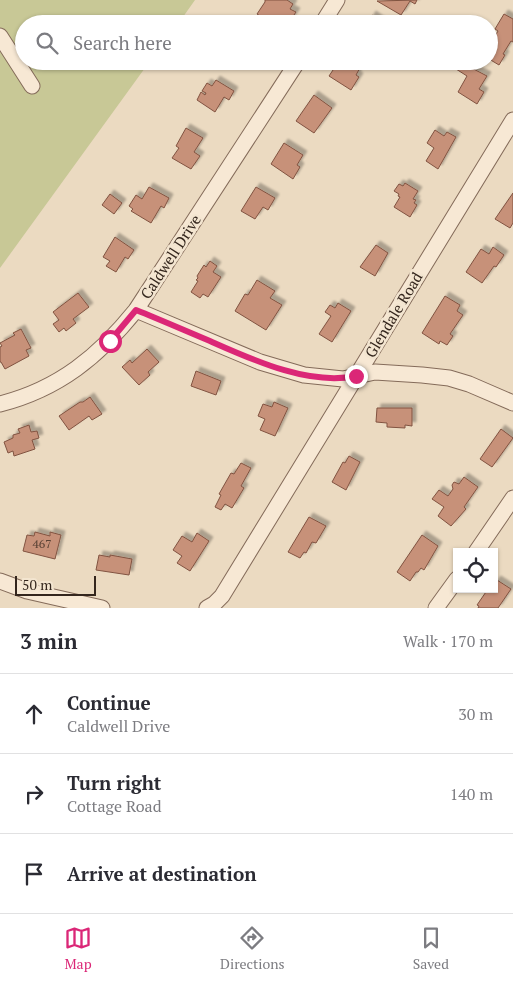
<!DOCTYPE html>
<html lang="en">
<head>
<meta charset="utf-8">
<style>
  :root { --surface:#fff; --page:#f7f7f7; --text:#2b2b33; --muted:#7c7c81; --line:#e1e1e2; --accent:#db2777 }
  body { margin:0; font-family:"PT Serif",serif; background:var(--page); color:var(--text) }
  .controls { position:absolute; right:15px; bottom:15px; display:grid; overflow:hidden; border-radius:0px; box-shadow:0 1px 4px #0004 }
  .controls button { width:45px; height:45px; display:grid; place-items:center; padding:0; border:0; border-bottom:1px solid var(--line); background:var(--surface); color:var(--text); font:25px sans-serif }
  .scale { position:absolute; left:15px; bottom:12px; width:81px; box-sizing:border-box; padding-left:5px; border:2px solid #34261d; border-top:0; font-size:14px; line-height:18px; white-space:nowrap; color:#34261d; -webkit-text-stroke:4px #f3e5d0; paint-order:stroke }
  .stop { position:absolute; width:15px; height:15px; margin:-11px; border:4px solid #db2777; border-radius:50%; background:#fff }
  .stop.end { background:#db2777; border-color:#fff; box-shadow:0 1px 5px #0008 }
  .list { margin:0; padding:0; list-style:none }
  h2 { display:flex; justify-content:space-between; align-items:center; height:65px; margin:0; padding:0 20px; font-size:21px }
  h2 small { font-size:16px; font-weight:400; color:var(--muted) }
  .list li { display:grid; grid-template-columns:32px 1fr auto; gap:15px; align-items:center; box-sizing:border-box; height:80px; padding:0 20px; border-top:1px solid var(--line) }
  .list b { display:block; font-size:19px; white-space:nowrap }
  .list p { margin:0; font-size:16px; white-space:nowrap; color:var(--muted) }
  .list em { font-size:16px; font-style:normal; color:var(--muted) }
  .icon { flex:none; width:28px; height:28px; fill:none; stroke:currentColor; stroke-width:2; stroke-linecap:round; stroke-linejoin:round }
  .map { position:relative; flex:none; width:513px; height:608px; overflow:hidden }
  .search { position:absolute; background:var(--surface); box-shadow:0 1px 4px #0004; left:15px; right:15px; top:15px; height:55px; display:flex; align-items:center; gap:12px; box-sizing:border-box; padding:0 18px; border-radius:28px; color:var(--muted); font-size:19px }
  .sheet { height:305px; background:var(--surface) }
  nav { display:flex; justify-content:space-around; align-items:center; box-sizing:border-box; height:70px; border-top:1px solid var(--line); background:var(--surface); font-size:14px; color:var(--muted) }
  nav a { display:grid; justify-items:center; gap:2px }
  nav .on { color:var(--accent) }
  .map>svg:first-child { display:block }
  .green { fill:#c8c896 }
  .building { fill:#c79179; stroke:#815341; filter:url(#shadow) }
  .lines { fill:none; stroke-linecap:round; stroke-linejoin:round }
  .minor-casing { stroke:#846b5a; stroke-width:17 }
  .minor { stroke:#f7e8d4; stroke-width:15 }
  .route { stroke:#db2777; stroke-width:6 }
  .labels { text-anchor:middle; stroke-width:5; stroke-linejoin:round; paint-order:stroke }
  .number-label { font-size:12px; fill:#594134 }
  .street-label { font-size:15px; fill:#34261d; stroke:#f3e5d0 }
</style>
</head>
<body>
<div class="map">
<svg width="513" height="608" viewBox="0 0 513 608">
  <defs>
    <filter id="shadow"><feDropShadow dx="4" dy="-4" stdDeviation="1" flood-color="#0004"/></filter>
  </defs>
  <rect width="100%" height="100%" fill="#ebdac1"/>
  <path class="green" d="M 0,0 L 195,0 L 178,24 L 24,24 L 24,61 L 150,61 L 0,268 Z"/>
  <path class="building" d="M 265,0 L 287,0 L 293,4 L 290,9 L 296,12 L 288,24 L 261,24 L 257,21 L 260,16 L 257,14 L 265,2 Z
    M 417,0 L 415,4 L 410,1 L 401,15 L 377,1 Z
    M 504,14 L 513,19 L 513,42 L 511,41 L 503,54 L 505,55 L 499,65 L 489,59 L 489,42 L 491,43 L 498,31 L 495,29 Z
    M 372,15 L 385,24 L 367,24 Z
    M 339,61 L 354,61 L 361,66 L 356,75 L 359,77 L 351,90 L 329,76 Z
    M 460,62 L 487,76 L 479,89 L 484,92 L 477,104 L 458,92 L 467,76 L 456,69 Z
    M 216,80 L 234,91 L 229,100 L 224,97 L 215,112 L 197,100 L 201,92 L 205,95 L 206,93 L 202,91 L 207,83 L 212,86 Z
    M 314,95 L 332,108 L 314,133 L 296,121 Z
    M 186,128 L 203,138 L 194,152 L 200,156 L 191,169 L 172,158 L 179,148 L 176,146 Z
    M 435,130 L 444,136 L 447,132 L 456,137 L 438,169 L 426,161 L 434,148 L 427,143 Z
    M 284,143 L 303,155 L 297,165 L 300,167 L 293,179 L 271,164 Z
    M 405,183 L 418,191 L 413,199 L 416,200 L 414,203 L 417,205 L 410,217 L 394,207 L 400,197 L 398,196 L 399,194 L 394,191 L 399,184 L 403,186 Z
    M 149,187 L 169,198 L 164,208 L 161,206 L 151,223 L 131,211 L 133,209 L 129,206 L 136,195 L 142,199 Z
    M 256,187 L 275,198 L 268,210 L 263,207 L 255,219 L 241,211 Z
    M 513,193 L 513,223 L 510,228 L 495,219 Z
    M 110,194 L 122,203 L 114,214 L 102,205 Z
    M 115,237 L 134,250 L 128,259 L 125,257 L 116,272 L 106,266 L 110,261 L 103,257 Z
    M 376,245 L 388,253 L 375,276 L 360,267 Z
    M 493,247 L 504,255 L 496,267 L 494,266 L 482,283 L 466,272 L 481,249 L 489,254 Z
    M 210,261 L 217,266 L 213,272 L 221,277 L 208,297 L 203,294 L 200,298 L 191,292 L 198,281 L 196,280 L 198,278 L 197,276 L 204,265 L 206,267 Z
    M 257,280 L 275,291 L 270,298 L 282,305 L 266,330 L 235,311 L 245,294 L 248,295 Z
    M 78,293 L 89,307 L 73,319 L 76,323 L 66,331 L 64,328 L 59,332 L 53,324 L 59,320 L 53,312 Z
    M 445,296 L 460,305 L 457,311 L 463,315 L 450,334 L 453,336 L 447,345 L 440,341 L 439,344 L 422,333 Z
    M 338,303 L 351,311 L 332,342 L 319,334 L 331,316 L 325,312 L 330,305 L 335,308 Z
    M 21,329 L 31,348 L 26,350 L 29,356 L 5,369 L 1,362 L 0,362 L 0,347 L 2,346 L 0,343 L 15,335 L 13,333 Z
    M 147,349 L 159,362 L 148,372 L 150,375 L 139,385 L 122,367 L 130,360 L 132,363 Z
    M 196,371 L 221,381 L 216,395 L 191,386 Z
    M 90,397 L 102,414 L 92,420 L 89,416 L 69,430 L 59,416 L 80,402 L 83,402 Z
    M 274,402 L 288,408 L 275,436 L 260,430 L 265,419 L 258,416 L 263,404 L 272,407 Z
    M 377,408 L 412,408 L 412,426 L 405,425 L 405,428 L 387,427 L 387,423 L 376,422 Z
    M 29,425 L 31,432 L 37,431 L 39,438 L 32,440 L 35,449 L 14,456 L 13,451 L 8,453 L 4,442 L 13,438 L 13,435 L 20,433 L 18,429 Z
    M 501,429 L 513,438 L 492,467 L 480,459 Z
    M 349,456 L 360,462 L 346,490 L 332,482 L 343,462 L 345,463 Z
    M 241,463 L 251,468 L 241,486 L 244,488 L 232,508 L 225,504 L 221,510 L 215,507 L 221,495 L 219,494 L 231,473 L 234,474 Z
    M 464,477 L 478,487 L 464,507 L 466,509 L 451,526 L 438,516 L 444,507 L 432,499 L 439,490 L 448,496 L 453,489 L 452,485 L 454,482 L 459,484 Z
    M 309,517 L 326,526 L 316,543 L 312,542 L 306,553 L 304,552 L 300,558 L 288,552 Z
    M 35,532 L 50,536 L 50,532 L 61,535 L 55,559 L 23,551 L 27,535 L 34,536 Z
    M 197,533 L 209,541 L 190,571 L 177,563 L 182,556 L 173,550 L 182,536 L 192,542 Z
    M 422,535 L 438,546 L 424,570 L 421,568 L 418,572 L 416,572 L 410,581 L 397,572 Z
    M 99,555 L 110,557 L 110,555 L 132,559 L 129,575 L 96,570 Z
    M 497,580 L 511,589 L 498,608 L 478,608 L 479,606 L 477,605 L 488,589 L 494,589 L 494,584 Z"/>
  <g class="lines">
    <g class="minor-casing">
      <path id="minor" d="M 322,24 L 337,0
        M 0,36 L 32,86
        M 136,310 L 260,362 L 304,375 L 343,379 L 375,372 L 422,375 L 449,378 L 469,384 L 513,403
        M 0,404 C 59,389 99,356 136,310 L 298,61
        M 476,552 L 513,498
        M 0,581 L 27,591 L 102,608
        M 207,608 L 214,604 L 222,596 L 513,120
        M 436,608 L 457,579"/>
    </g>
    <use href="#minor" class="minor"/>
  </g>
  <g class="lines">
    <path class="route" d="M 110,341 L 136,310 C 161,320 186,331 210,341 C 253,360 309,386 356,376"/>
  </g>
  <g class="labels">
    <g class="number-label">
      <text x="42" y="548">467</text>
    </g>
    <g class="street-label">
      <text transform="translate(171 257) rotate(-57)" y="5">Caldwell Drive</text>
      <text transform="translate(394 315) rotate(-59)" y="5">Glendale Road</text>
    </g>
  </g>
</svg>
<div class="controls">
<button><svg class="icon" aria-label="locate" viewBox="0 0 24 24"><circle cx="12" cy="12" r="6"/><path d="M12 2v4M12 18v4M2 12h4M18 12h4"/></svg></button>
</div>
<div class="scale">50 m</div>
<div class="stop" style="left:110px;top:341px"></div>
<div class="stop end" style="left:356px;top:376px"></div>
<div class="search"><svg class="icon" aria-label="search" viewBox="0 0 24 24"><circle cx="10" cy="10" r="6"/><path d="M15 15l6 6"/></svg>Search here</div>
</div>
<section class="sheet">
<h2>3 min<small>Walk · 170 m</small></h2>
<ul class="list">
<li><svg class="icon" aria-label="ahead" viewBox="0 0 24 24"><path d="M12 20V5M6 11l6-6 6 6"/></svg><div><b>Continue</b><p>Caldwell Drive</p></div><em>30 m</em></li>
<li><svg class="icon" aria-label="right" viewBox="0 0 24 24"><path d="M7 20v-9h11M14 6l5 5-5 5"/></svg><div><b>Turn right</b><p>Cottage Road</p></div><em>140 m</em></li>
<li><svg class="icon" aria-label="arrive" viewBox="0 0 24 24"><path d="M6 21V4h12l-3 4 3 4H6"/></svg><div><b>Arrive at destination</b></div></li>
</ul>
</section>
<nav>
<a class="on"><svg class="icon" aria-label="map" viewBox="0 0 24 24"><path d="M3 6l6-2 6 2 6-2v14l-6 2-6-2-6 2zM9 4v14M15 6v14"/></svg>Map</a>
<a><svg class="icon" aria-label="directions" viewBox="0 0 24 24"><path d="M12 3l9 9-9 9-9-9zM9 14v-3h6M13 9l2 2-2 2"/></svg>Directions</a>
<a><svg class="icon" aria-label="saved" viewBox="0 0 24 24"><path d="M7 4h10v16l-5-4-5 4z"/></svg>Saved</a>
</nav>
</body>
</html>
